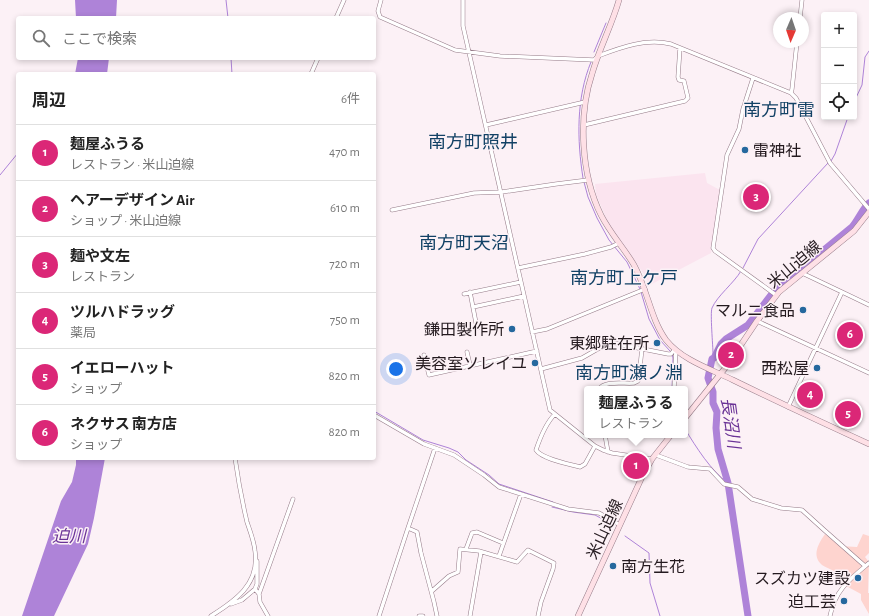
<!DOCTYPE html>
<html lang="ja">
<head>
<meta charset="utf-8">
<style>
  :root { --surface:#fff; --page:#f6f6f6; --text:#222; --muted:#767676; --line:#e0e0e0; --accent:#db2777 }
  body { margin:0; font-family:"Alegreya Sans","Noto Sans JP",sans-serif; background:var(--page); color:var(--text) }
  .controls { position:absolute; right:12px; top:12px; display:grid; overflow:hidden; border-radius:4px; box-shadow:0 2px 6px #0003 }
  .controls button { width:36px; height:36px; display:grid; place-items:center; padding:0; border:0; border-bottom:1px solid var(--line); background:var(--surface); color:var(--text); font:20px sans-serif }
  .compass { position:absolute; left:773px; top:12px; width:36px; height:36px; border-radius:50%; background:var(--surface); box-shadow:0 2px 6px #0003; rotate:182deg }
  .you { position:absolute; left:396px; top:369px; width:14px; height:14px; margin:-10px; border:3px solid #fff; border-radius:50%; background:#1a73e8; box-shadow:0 0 0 6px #1a73e833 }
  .badge { display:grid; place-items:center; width:26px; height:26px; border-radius:50%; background:var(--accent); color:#fff; font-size:13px; font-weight:700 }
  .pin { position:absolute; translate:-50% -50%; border:2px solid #fff; box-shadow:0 1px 4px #0006 }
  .popup { position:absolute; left:584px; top:386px; width:104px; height:52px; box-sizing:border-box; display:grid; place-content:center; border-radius:4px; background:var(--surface); filter:drop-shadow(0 1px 3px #0005); font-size:13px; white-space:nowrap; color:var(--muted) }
  .popup b { font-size:15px; color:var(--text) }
  .popup::after { content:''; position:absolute; left:50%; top:100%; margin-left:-8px; border:8px solid transparent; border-top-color:var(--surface) }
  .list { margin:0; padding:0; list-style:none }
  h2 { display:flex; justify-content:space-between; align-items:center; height:52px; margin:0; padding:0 16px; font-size:17px }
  h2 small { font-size:13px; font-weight:400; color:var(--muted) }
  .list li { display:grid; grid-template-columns:26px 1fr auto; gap:12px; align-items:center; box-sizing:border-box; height:56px; padding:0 16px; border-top:1px solid var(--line) }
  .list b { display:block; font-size:15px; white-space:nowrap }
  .list p { margin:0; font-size:13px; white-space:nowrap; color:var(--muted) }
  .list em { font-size:13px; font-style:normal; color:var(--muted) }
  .icon { flex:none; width:22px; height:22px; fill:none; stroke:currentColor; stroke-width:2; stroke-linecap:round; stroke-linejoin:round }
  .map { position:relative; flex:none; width:869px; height:616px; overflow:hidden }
  .search { position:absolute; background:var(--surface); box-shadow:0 2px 6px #0003; left:16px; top:16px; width:360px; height:44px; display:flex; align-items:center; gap:10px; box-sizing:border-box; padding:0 14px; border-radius:4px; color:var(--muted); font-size:15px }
  .panel { position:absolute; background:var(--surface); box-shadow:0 2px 6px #0003; left:16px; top:72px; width:360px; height:388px; border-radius:4px }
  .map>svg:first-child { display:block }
  .built { fill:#fbe4ef }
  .green { fill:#fed4cf }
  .water { fill:#ae83d8 }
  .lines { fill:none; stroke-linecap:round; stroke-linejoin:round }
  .stream { stroke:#ae83d8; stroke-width:1 }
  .river { stroke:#ae83d8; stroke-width:7 }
  .street-casing { stroke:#957b88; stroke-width:4.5 }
  .secondary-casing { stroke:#957b88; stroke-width:6 }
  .street { stroke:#fff; stroke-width:3.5 }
  .secondary { stroke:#fee0e6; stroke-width:5 }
  .poi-dot { fill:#25689e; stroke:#fcf1f6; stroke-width:1.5 }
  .labels { text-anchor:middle; stroke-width:3; stroke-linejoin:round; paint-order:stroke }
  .poi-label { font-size:16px; fill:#241a1f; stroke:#fcf1f6; text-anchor:end }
  .street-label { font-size:16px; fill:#241a1f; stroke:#fcf1f6 }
  .water-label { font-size:17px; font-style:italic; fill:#6a3396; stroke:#fcf1f6 }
  .quarter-label { font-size:18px; fill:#124165; stroke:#fcf1f6 }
</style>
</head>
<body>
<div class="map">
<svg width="869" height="616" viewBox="0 0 869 616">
  <rect width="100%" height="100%" fill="#fcf1f6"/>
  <path class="built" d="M 705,173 L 707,183 L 720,190 L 711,253 L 650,285 L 644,274 L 609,225 L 596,194 L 595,184 Z"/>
  <path class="green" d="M 825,534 L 840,546 L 857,547 L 863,534 L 869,536 L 869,553 L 865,557 L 869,562 L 868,593 L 869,593 L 869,614 L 861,600 L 861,594 L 848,587 L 840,585 L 834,571 C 830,569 825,567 822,565 C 811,555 819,543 825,534 Z"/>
  <path class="water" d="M 75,0 L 117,0 L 116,18 L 76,18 Z
    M 78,58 L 109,58 L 107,74 L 75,74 Z
    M 76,458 L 105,458 L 94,518 L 88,544 L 54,616 L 22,616 L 61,501 L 72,482 L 76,465 Z"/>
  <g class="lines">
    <path class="stream" d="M 226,0 L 228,18
      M 594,52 L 606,23
      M 231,58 L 232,74
      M 854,102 L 862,85 L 865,57 L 869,51
      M 831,161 L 835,154 L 848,117
      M 0,175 L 18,153
      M 583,178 C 577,140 576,98 591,62
      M 584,182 L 588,197 L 597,218 L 609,240 L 627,262 L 640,289
      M 743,268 L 758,239 L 828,163
      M 641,292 L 649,319 L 660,340 L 670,351
      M 672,354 L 673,358 L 672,389
      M 712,359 L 713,354 C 713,346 710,313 712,308 C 717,296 734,283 741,271
      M 374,411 L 423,440 L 449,448 L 458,452 L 466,460 L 489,475 L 499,484 L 553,502
      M 685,429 C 696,447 711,471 728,483
      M 552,507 L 573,512 L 595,515 L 608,522
      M 625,536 L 649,553 L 650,583 L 660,616"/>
    <path class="river" d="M 748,616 L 728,483 L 718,449 L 716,428 L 717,412 L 713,403 L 713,392 L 708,378 L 712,359 L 714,358 L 721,344 L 726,339 L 748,325 L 775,290 L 852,227 C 858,220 863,208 869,203"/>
    <g class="street-casing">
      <path id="street" d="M 381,0 L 378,11 L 380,17 L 455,50 L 500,56 L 594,60 L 598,56 C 622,47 646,38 671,44 L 791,93 L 796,98 L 830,163 L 869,209
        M 463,0 L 463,26 L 550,410 L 595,446 L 603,450 L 612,453 L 652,459
        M 336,18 L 344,0
        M 800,18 L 802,0
        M 311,74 L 318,58
        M 753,78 L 743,109 L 739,129 L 727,155 L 713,248 L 715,251 L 776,295
        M 791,93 L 792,89 L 797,42
        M 486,125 L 585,102
        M 584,125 L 685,101 L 688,98 L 684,81 L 679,80 L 678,77 L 680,48
        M 392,210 L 474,193 L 502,192 L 556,184 L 588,180
        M 518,268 L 585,254 L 611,247 L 619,243
        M 470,292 L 477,328 L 487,326
        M 842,292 L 869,305
        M 464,294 L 521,282
        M 473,307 L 524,296
        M 757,321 L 869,373
        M 532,332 L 547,329 L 645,289
        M 467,352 L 470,365
        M 424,355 L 429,375 L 537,351
        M 541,369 L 582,358 L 603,346 L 613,343 L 668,354 L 671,354 L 675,349
        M 599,389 C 605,380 624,384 634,383 L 638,381 L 639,377 L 642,348
        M 674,389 L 676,350
        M 788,407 L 842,292 L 802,273
        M 555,414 C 546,423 540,438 536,450 C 542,459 569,464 580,467 L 585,464 L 595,446
        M 374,415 L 424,444 L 454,455 L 484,475 L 499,487 L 568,509 L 599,513 L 620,525
        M 605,435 L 608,452
        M 435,448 L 408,528 L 417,532 L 421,553 L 434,602 L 437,616
        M 656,455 L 688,467 L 710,469 L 724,484 L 738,487 L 752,499 L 781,508 L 802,510 L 823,529 L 865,566
        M 466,549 L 472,533 L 477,532 L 503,543
        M 499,556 L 521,494
        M 257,561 L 257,584 L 255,589 L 259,594
        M 432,591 L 449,576 L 458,572 L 460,549 L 479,551 L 517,562 L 528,550 L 554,563 L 553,569 L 541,602 L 538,616
        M 231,604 L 242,600 L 255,589
        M 211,616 C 235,601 260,584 255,551 C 254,541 250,531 247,522 C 242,501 238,479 235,458
        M 268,616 L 260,602 L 259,594 L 293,499
        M 379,616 L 408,528
        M 419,616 L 423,616
        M 470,616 L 481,552
        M 830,616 C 835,590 850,579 869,563"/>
    </g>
    <g class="secondary-casing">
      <path id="secondary" d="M 619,0 C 612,25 599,49 592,74 C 578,116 581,175 601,215 C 610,233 624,248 634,265 C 647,288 651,320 666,340 C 682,360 710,369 733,380 C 778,402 823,423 869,444
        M 685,418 L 726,367 L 757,321 L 779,292 L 854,231 L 869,212
        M 578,616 L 642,477 L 652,459 L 671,435"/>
    </g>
    <use href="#street" class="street"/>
    <use href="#secondary" class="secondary"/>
  </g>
  <g class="poi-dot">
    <circle cx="745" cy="150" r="4"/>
    <circle cx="803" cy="310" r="4"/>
    <circle cx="512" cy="329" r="4"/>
    <circle cx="657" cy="343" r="4"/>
    <circle cx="535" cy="363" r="4"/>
    <circle cx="817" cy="368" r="4"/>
    <circle cx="613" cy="566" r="4"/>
    <circle cx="858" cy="578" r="4"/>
    <circle cx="844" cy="601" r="4"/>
  </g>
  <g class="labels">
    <g class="poi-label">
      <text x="753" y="156" text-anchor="start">雷神社</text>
      <text x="795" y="316">マルニ食品</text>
      <text x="504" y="335">鎌田製作所</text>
      <text x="649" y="349">東郷駐在所</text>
      <text x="527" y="369">美容室ソレイユ</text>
      <text x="809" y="374">西松屋</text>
      <text x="621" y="572" text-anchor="start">南方生花</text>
      <text x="850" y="584">スズカツ建設</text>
      <text x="836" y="607">迫工芸</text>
    </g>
    <g class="street-label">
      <text transform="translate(794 264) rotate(-40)" y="6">米山迫線</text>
      <text transform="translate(604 529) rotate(-65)" y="6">米山迫線</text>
    </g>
    <g class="water-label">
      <text transform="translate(731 423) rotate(82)" y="6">長沼川</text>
      <text x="69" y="542">迫川</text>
    </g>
    <g class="quarter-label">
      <text x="779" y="116">南方町雷</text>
      <text x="473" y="148">南方町照井</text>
      <text x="464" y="249">南方町天沼</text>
      <text x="624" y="284">南方町上ケ戸</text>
      <text x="629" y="379">南方町瀬ノ淵</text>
    </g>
  </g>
</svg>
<div class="controls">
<button>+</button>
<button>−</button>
<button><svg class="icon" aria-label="locate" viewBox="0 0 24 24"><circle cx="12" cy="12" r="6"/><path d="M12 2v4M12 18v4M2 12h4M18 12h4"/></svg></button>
</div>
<svg class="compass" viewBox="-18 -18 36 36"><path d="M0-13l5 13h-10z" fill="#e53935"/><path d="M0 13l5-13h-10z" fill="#767676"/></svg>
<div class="you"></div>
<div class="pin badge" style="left:636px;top:466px">1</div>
<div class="popup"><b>麺屋ふうる</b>レストラン</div>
<div class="pin badge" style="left:731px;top:355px">2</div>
<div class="pin badge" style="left:756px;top:197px">3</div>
<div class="pin badge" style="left:810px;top:395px">4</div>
<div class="pin badge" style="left:848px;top:414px">5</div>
<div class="pin badge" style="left:850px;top:335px">6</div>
<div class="search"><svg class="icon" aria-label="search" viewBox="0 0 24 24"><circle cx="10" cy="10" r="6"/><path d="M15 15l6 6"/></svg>ここで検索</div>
<section class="panel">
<h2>周辺<small>6件</small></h2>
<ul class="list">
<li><span class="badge">1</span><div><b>麺屋ふうる</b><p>レストラン · 米山迫線</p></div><em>470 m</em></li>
<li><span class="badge">2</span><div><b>ヘアーデザイン Air</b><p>ショップ · 米山迫線</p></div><em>610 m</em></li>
<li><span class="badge">3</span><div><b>麺や文左</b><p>レストラン</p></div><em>720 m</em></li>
<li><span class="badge">4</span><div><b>ツルハドラッグ</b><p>薬局</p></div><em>750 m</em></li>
<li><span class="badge">5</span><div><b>イエローハット</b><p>ショップ</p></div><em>820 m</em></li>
<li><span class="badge">6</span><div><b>ネクサス 南方店</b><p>ショップ</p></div><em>820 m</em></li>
</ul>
</section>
</div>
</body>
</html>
